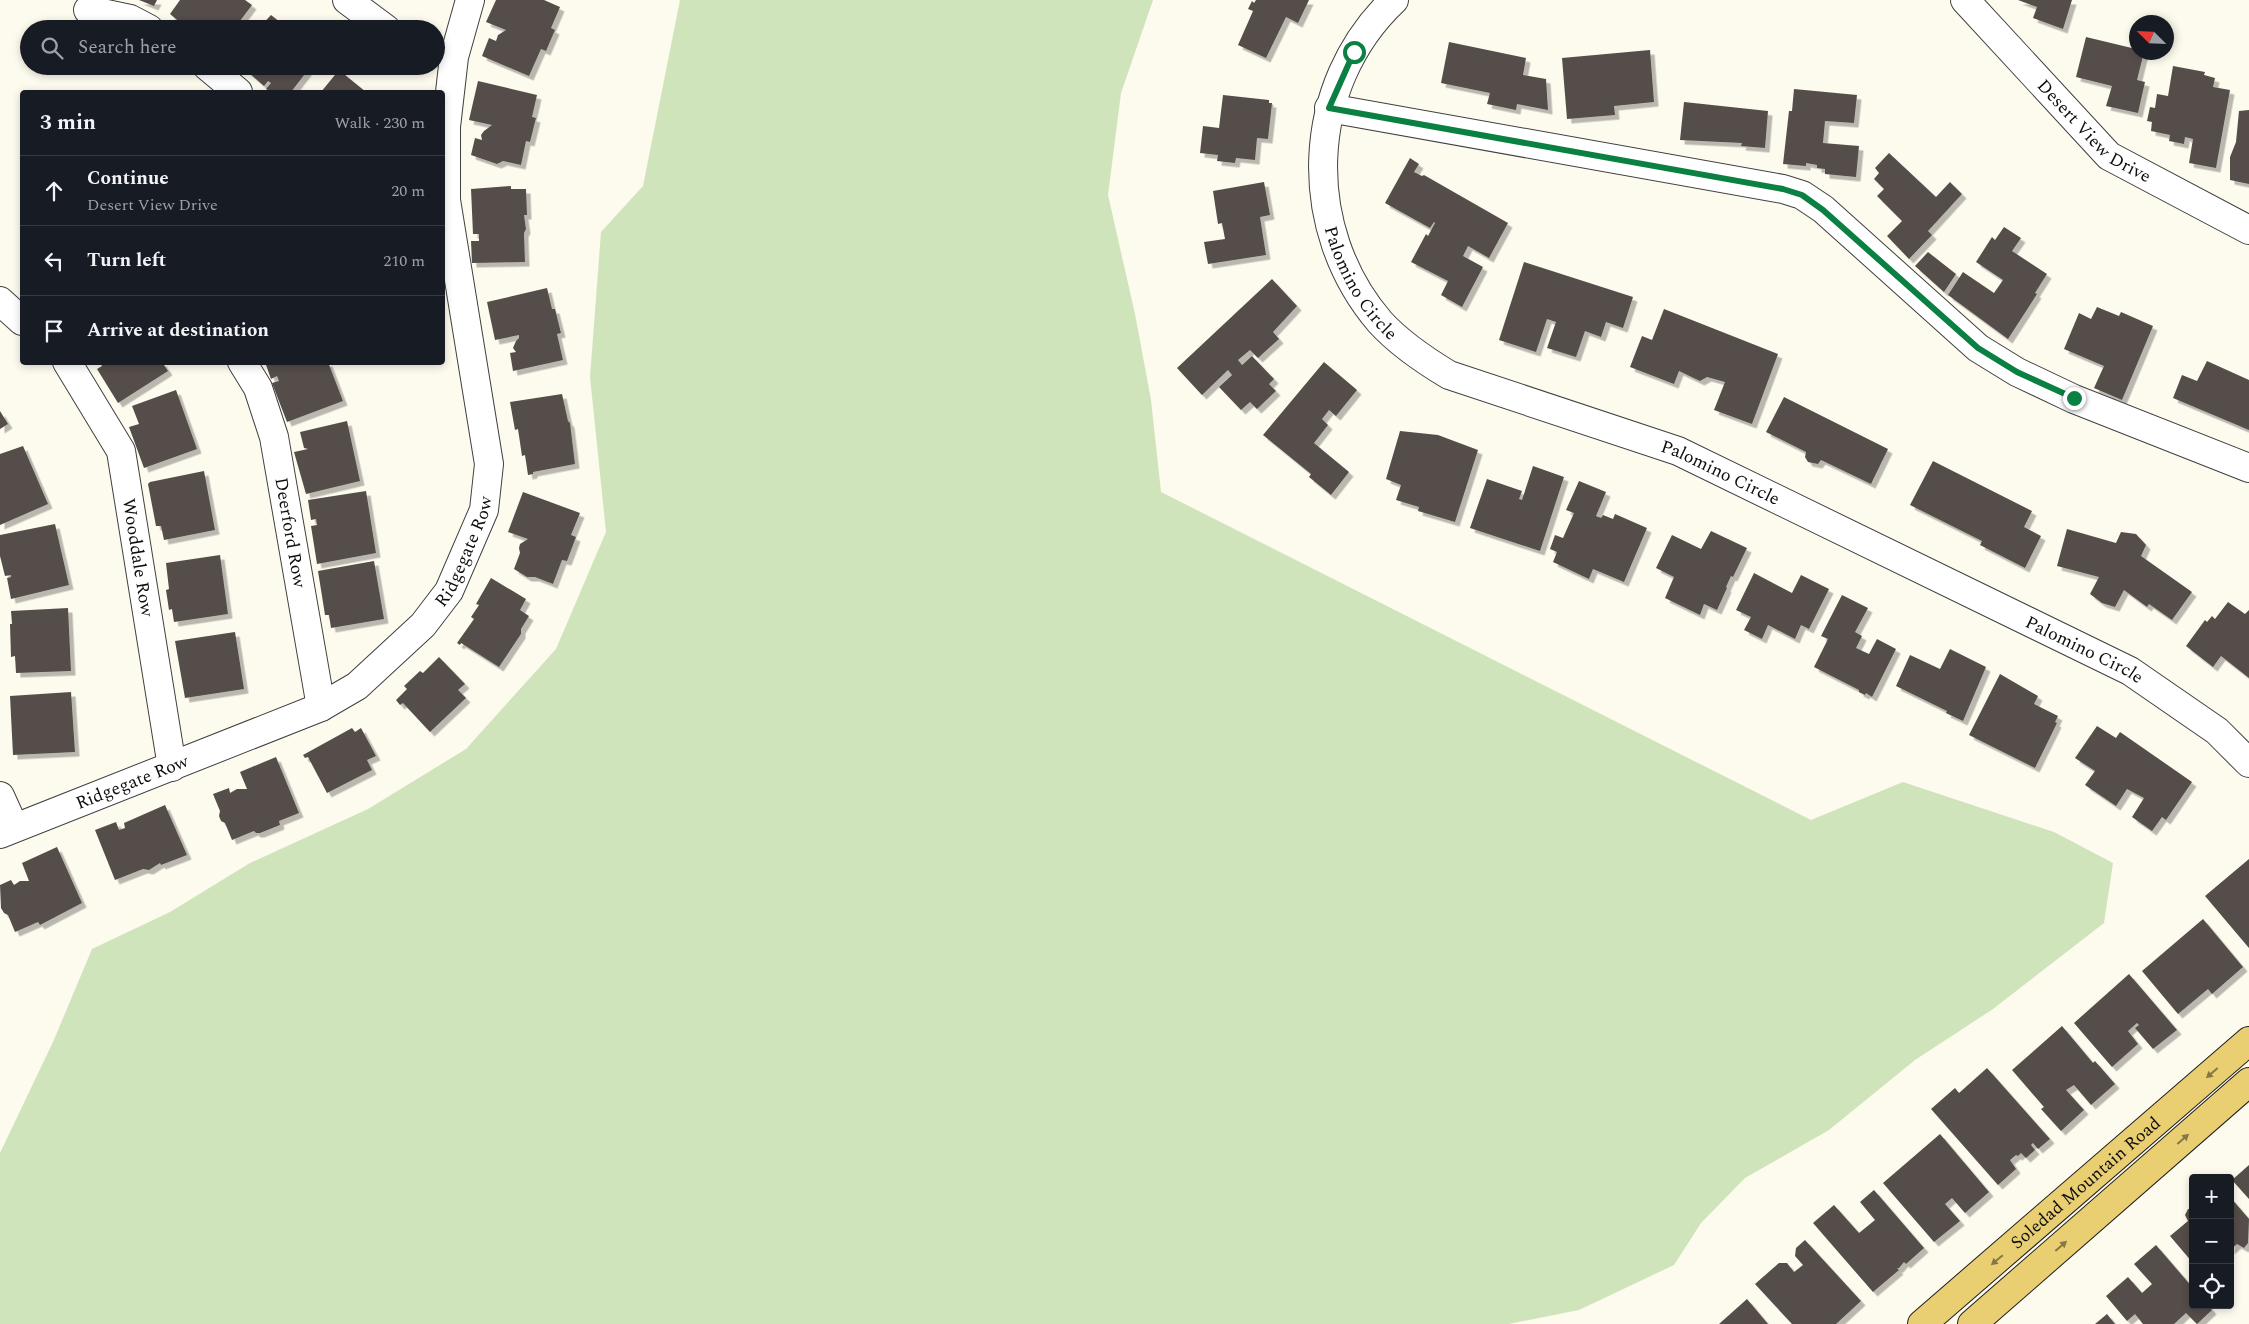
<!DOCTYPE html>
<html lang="en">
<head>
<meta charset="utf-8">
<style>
  :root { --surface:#171b24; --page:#20242c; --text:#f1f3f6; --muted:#9ea1a6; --line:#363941 }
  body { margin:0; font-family:Spectral,serif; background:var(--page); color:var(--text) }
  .controls { position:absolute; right:15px; bottom:15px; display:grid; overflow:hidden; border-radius:5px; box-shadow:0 2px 8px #0003 }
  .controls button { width:45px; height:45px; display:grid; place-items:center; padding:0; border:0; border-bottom:1px solid var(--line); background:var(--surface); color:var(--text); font:25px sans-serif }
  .compass { position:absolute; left:2129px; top:15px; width:45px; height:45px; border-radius:50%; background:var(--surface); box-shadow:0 2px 8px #0003; rotate:294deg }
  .stop { position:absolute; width:15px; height:15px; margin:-11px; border:4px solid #0b8043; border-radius:50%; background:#fff }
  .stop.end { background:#0b8043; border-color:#fff; box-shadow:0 1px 5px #0008 }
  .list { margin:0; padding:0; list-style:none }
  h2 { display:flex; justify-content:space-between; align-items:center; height:65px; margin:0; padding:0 20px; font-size:21px }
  h2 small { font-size:16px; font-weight:400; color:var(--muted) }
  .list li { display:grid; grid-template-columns:32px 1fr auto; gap:15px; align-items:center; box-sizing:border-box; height:70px; padding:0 20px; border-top:1px solid var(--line) }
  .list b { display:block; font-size:19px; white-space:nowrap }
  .list p { margin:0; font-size:16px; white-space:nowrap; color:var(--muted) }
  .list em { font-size:16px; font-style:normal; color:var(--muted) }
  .icon { flex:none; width:28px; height:28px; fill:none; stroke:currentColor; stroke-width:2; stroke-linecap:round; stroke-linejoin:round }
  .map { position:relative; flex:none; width:2249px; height:1324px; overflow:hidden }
  .search { position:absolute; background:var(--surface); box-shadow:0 2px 8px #0003; left:20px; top:20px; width:425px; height:55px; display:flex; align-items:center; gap:12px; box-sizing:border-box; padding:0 18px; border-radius:28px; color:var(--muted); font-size:19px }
  .panel { position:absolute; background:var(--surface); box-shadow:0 2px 8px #0003; left:20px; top:90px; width:425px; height:275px; border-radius:5px }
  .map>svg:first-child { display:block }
  .green { fill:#d0e4bb }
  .building { fill:#544e4a; filter:url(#shadow) }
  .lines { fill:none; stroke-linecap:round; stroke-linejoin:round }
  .minor-casing { stroke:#404040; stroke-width:30 }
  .major-casing { stroke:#1e1e1e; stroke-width:30 }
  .minor { stroke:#fff; stroke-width:28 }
  .major { stroke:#e9ce72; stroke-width:28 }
  .oneway { fill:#867745 }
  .route { stroke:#0b8043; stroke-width:6 }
  .labels { text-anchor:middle; stroke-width:5; stroke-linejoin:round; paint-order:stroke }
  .street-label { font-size:18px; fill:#0d0d0d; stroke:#fff }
</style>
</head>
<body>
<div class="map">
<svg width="2249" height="1324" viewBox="0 0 2249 1324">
  <defs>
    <filter id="shadow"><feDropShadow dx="4.5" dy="4.5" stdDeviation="0" flood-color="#0004"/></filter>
  </defs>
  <rect width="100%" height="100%" fill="#fdfaee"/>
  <path class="green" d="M 680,0 L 1153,0 L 1121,93 L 1108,195 L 1135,314 L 1151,400 L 1161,492 L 1811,820 L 1903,782 L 2054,832 L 2113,863 L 2104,923 L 1993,1009 L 1915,1060 L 1829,1130 L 1745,1178 L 1701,1223 L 1674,1265 L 1579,1310 L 1509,1324 L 0,1324 L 0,1153 L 53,1042 L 92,949 L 170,912 L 250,863 L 368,809 L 466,749 L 556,649 L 606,532 L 590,377 L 601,232 L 643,186 Z"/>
  <path class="building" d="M 139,0 L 157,0 L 154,6 Z
    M 180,0 L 245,0 L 252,5 L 234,29 L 188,29 L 170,14 Z
    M 496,0 L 544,0 L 560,7 L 551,28 L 555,30 L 546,51 L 541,49 L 529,76 L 482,56 L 489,38 L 496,41 L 498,35 L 506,30 L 486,22 Z
    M 1256,0 L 1309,0 L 1298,23 L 1286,17 L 1266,58 L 1238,45 L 1253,11 L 1248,9 L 1252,1 L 1254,3 Z
    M 2018,0 L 2072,0 L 2063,29 L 2033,18 L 2037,7 Z
    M 271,15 L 289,29 L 258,29 Z
    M 2086,37 L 2136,49 L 2136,52 L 2144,52 L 2137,80 L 2145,82 L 2138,113 L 2106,106 L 2112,86 L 2076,77 Z
    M 1449,42 L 1526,58 L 1523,75 L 1546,79 L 1548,110 L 1517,104 L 1516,110 L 1487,104 L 1490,93 L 1441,83 Z
    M 1650,50 L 1654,102 L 1614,106 L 1615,115 L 1567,119 L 1562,58 Z
    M 241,66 L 311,66 L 291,92 L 271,92 L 266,89 L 271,83 L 268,81 L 264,86 Z
    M 2173,66 L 2205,72 L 2204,75 L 2215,78 L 2213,87 L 2230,90 L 2216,168 L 2189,163 L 2193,139 L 2185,137 L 2184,144 L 2169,141 L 2170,135 L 2151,131 L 2152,122 L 2147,121 L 2150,107 L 2155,108 L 2157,94 L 2168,96 Z
    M 339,70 L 366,92 L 321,92 Z
    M 478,81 L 537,95 L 532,117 L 536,118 L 530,142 L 526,141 L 521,165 L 503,161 L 497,164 L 471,155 L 475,138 L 482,140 L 481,135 L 484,131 L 492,125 L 469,120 Z
    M 1794,89 L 1857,95 L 1854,123 L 1825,121 L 1823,143 L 1859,146 L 1856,177 L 1825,174 L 1825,169 L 1817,168 L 1817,165 L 1806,163 L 1806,166 L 1783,164 L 1789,111 L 1792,111 Z
    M 1223,95 L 1269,100 L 1269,103 L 1272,103 L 1268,139 L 1257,138 L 1255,160 L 1236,158 L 1235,163 L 1217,161 L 1218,155 L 1200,153 L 1203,126 L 1219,128 Z
    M 1684,102 L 1768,111 L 1765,148 L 1741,146 L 1742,143 L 1680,140 Z
    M 2249,110 L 2249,184 L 2230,180 L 2230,157 L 2236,142 L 2239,111 Z
    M 1889,153 L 1936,197 L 1950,182 L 1962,194 L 1928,231 L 1932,235 L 1909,259 L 1887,236 L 1902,221 L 1877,196 L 1884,189 L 1874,179 L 1879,173 L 1875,168 Z
    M 1410,158 L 1419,164 L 1414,172 L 1422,176 L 1424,175 L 1508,223 L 1489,258 L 1468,246 L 1463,256 L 1483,267 L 1462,307 L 1441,295 L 1448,281 L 1411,262 L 1426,234 L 1428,236 L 1435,223 L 1434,222 L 1430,228 L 1385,203 Z
    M 1264,182 L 1270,215 L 1260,217 L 1266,255 L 1208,264 L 1204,242 L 1225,239 L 1222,223 L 1218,224 L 1213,191 Z
    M 511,186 L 511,189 L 526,189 L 527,215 L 524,215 L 526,229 L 524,233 L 525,262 L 472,263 L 471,241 L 479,241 L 479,234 L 473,234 L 471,189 Z
    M 2004,227 L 2021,238 L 2012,251 L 2047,274 L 2035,293 L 2037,294 L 2008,339 L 1948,295 L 1963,272 L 1994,293 L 2003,280 L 1976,262 L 1992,237 L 1995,240 Z
    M 1928,252 L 1956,274 L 1944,292 L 1915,266 Z
    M 1524,262 L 1633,297 L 1623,328 L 1606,322 L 1601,337 L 1585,331 L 1576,357 L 1547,348 L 1556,322 L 1547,319 L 1536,352 L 1499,340 Z
    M 1272,279 L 1297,306 L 1273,332 L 1279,339 L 1258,358 L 1250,350 L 1238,360 L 1242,365 L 1252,356 L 1274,379 L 1269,384 L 1276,391 L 1257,409 L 1250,402 L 1241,410 L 1219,387 L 1232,375 L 1228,370 L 1202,395 L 1177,368 Z
    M 547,288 L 552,309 L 555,309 L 561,333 L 557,334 L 563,360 L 513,371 L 510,353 L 516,352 L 513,348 L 516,341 L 519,338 L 519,335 L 495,340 L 487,302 Z
    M 2097,307 L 2119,316 L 2121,312 L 2153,326 L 2122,400 L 2094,388 L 2104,366 L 2064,349 L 2079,313 L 2091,319 Z
    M 1664,309 L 1778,354 L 1752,424 L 1714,410 L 1725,382 L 1707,377 L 1700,381 L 1679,371 L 1674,384 L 1630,367 L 1642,336 L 1652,340 Z
    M 2207,361 L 2249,380 L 2249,430 L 2173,398 L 2182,375 L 2197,381 Z
    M 100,362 L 162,362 L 168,371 L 118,403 L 97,369 L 102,366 Z
    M 265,362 L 328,362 L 343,401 L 287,422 L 272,383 L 279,381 L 277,376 L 271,379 Z
    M 1324,362 L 1357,390 L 1336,416 L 1329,410 L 1322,419 L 1328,425 L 1314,443 L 1349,472 L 1331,495 L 1309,477 L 1311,474 L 1263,435 Z
    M 176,390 L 197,449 L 144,468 L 129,427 L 139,424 L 132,406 Z
    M 562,394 L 568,421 L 570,423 L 575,464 L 533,472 L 533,474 L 528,475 L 525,455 L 522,456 L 518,429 L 515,430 L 510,402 Z
    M 1784,397 L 1888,449 L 1871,484 L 1821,460 L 1818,464 L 1808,462 L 1805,457 L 1806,452 L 1766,432 Z
    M 0,411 L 8,424 L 0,429 Z
    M 347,421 L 360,481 L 306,494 L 294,452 L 308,449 L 304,448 L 300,432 Z
    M 1400,431 L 1438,435 L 1478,450 L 1455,522 L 1418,511 L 1419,507 L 1396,500 L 1401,485 L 1386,479 Z
    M 23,446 L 48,504 L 0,525 L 0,454 Z
    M 1933,461 L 2032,511 L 2024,527 L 2041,536 L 2025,568 L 1980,545 L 1982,541 L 1910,505 Z
    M 1533,466 L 1564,477 L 1540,551 L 1470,528 L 1487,479 L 1522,491 L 1519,499 L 1522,500 Z
    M 204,471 L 215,530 L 164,540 L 161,526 L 156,526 L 148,484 L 150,482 Z
    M 1579,481 L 1606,492 L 1596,516 L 1601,518 L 1603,515 L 1613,519 L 1615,514 L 1647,528 L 1624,582 L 1593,569 L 1589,579 L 1553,562 L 1557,552 L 1550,549 L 1555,535 L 1563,538 L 1574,513 L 1566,510 Z
    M 366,491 L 376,553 L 317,564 L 311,526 L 317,525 L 316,519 L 311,520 L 308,500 Z
    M 523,492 L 580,513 L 571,535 L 576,537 L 567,561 L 562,560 L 553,584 L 535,577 L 527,577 L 514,569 L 520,553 L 519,548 L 520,544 L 528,539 L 508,532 Z
    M 55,524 L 69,585 L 11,599 L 7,578 L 11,577 L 11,575 L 5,576 L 0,556 L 0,535 Z
    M 2067,529 L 2116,543 L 2121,532 L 2136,534 L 2146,545 L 2141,556 L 2192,592 L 2172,620 L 2149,604 L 2147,607 L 2124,590 L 2115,607 L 2102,603 L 2090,594 L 2099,577 L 2057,566 Z
    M 1711,531 L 1747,548 L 1733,577 L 1731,576 L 1726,587 L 1727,588 L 1717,610 L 1704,604 L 1700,615 L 1665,598 L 1674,577 L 1656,568 L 1672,535 L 1701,549 Z
    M 220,555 L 228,614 L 174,622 L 172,609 L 169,610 L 166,590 L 169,589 L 166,563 Z
    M 374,561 L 384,619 L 331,628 L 329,615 L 325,615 L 318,571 Z
    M 1754,573 L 1792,593 L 1801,575 L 1829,589 L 1809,629 L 1801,625 L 1795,639 L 1768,625 L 1762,639 L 1744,630 L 1751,617 L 1736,610 Z
    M 491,578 L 526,599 L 520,610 L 529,616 L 521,629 L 521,634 L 499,667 L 461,643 L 460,645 L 457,643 L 474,619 L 471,617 L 479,605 L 476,604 Z
    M 1842,595 L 1868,608 L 1855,632 L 1862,636 L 1856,648 L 1869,654 L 1877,639 L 1896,649 L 1872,697 L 1866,693 L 1865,695 L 1859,692 L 1859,690 L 1814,667 L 1828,639 L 1821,636 Z
    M 2228,602 L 2245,614 L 2249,610 L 2249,678 L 2221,656 L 2213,667 L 2186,646 L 2205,620 L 2207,622 L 2212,616 L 2215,619 Z
    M 68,608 L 71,671 L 16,673 L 15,656 L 11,657 L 10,624 L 12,624 L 11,611 Z
    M 235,632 L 244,689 L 185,698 L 175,641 Z
    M 1950,649 L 1986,667 L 1963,721 L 1946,713 L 1947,711 L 1896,686 L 1910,655 L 1940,669 Z
    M 439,657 L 465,684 L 458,690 L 466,698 L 430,732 L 403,703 L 400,705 L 396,700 L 407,689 L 404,686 L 420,671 L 423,673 Z
    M 2000,674 L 2038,696 L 2034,704 L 2058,716 L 2055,722 L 2057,723 L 2035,768 L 1969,735 Z
    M 71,692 L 75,752 L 13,755 L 10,696 Z
    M 2097,726 L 2116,738 L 2120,732 L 2192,782 L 2166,820 L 2162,817 L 2152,831 L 2132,817 L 2144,798 L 2127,789 L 2116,806 L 2085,785 L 2095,771 L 2075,758 Z
    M 352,728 L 355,732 L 361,728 L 376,756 L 367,760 L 372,770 L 327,793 L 308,757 L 305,758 L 303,755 Z
    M 276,757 L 299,813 L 279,821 L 280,825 L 260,833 L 256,833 L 254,831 L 232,840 L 225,823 L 221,821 L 219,816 L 220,811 L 213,794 L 229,788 L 230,793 L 237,789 L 247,789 L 240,772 Z
    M 165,805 L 187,855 L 161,865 L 160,863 L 149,870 L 143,869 L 115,880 L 95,830 L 116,822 L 119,830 L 125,828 L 124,823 Z
    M 57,847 L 82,903 L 40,925 L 38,922 L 15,932 L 8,915 L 4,913 L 1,908 L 0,885 L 11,880 L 14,885 L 20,881 L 29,881 L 22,863 Z
    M 2249,859 L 2249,948 L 2205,896 Z
    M 2203,919 L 2243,967 L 2212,994 L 2208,989 L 2178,1014 L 2142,971 Z
    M 2129,974 L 2177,1030 L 2153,1049 L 2135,1028 L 2139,1025 L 2137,1023 L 2128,1031 L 2138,1044 L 2112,1067 L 2074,1023 Z
    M 2062,1026 L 2093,1063 L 2095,1061 L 2115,1084 L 2091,1105 L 2074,1085 L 2066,1090 L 2084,1110 L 2061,1131 L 2041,1109 L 2044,1107 L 2012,1070 Z
    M 1987,1068 L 2050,1139 L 2038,1149 L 2033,1143 L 2031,1145 L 2035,1150 L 2026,1158 L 2021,1153 L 2018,1156 L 2016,1155 L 2010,1160 L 2016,1169 L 1998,1185 L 1931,1109 L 1955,1088 L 1959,1093 Z
    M 1940,1134 L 1989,1192 L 1965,1213 L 1952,1198 L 1945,1204 L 1960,1221 L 1934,1242 L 1883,1183 Z
    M 2249,1165 L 2249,1199 L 2232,1180 Z
    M 1874,1190 L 1924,1248 L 1906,1264 L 1904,1262 L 1899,1268 L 1897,1268 L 1899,1270 L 1873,1292 L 1813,1223 L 1834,1205 L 1859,1233 L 1875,1220 L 1860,1202 Z
    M 2230,1197 L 2249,1219 L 2248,1243 L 2244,1248 L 2237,1244 L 2230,1250 Z
    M 2188,1209 L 2193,1210 L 2193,1263 L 2170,1236 L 2188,1221 L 2185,1215 Z
    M 1805,1240 L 1861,1301 L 1836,1324 L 1792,1324 L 1755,1284 L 1779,1263 L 1787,1263 L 1794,1272 L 1803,1265 L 1795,1256 L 1796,1248 Z
    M 2156,1245 L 2193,1288 L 2193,1305 L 2208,1305 L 2212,1310 L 2197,1324 L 2186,1313 L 2174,1324 L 2143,1324 L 2135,1314 L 2127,1321 L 2106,1296 L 2128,1277 L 2142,1293 L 2152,1284 L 2134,1264 Z
    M 1747,1299 L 1768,1324 L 1719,1324 Z
    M 2107,1314 L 2115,1324 L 2095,1324 Z"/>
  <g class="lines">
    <g class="minor-casing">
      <g id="minor">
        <path d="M 347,0 L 386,29"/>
        <path id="s1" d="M 1394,0 C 1304,85 1300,229 1380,322 C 1400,344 1424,360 1449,375 L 1678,451 L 2130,671 L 2217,731 L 2249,763"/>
        <path id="s2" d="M 1965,0 L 2109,156 L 2249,230"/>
        <path d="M 88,10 L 130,19 L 149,29"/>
        <path d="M 207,66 L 238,92"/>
        <path d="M 1329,108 L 1783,189 L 1802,195 L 1823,209 L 1978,348 L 2017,372 L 2074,399 L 2249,468"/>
        <path d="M 0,301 L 22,321"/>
        <path id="s3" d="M 67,362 L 121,451 L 172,767"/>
        <path id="s4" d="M 242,362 L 258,388 L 274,437 L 321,707"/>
        <path d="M 0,796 L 14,827"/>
        <path id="s5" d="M 0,834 L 321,707 L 357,686 L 423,625 L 449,591 L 484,510 L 489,464 L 446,200 L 446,127 L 454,57 L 470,0"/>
      </g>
    </g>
    <g class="major-casing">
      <g id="major">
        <path id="s6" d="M 1922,1324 L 2249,1041"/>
        <path d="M 1972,1324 L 2249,1082"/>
      </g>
    </g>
    <use href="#minor" class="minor"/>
    <use href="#major" class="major"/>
  </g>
  <defs><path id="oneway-solid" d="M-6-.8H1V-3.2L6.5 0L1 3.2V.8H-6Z" transform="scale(1.25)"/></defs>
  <g class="oneway">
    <use href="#oneway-solid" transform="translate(2212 1073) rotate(139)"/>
    <use href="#oneway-solid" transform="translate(2183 1139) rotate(-41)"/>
    <use href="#oneway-solid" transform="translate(2061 1246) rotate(-41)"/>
    <use href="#oneway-solid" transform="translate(1997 1260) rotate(140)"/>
  </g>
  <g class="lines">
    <path class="route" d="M 1354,52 L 1329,108 L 1783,189 L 1802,195 L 1823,210 L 1978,348 L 2017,372 L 2074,398"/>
  </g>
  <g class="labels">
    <g class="street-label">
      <text dy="6" stroke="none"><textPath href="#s2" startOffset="185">Desert View Drive</textPath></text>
      <text dy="6" stroke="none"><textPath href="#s1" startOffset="311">Palomino Circle</textPath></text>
      <text dy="6" stroke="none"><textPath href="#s1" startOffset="731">Palomino Circle</textPath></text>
      <text dy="6" stroke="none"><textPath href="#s4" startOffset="179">Deerford Row</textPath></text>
      <text dy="6" stroke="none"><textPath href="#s5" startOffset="562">Ridgegate Row</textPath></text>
      <text dy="6" stroke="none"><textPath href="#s3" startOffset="212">Wooddale Row</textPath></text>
      <text dy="6" stroke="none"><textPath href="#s1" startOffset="1136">Palomino Circle</textPath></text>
      <text dy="6" stroke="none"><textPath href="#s5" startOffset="142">Ridgegate Row</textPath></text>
      <text dy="6" stroke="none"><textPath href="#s6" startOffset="216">Soledad Mountain Road</textPath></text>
    </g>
  </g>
</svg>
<div class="controls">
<button>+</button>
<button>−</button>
<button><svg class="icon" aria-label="locate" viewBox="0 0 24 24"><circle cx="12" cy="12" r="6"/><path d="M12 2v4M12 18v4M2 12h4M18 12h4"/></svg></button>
</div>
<svg class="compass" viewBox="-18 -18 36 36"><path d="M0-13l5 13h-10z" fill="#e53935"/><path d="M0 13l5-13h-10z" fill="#9ea1a6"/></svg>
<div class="stop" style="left:1354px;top:52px"></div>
<div class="stop end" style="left:2074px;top:398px"></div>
<div class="search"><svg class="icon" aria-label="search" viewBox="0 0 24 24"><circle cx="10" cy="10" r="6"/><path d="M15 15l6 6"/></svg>Search here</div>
<section class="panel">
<h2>3 min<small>Walk · 230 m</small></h2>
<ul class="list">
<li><svg class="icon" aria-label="ahead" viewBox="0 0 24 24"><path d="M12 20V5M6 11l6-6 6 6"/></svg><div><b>Continue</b><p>Desert View Drive</p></div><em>20 m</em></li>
<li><svg class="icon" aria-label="left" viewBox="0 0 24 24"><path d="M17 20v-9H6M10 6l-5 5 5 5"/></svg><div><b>Turn left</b></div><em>210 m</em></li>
<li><svg class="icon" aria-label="arrive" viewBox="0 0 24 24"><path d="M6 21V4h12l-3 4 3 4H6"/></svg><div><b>Arrive at destination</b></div></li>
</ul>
</section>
</div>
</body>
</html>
